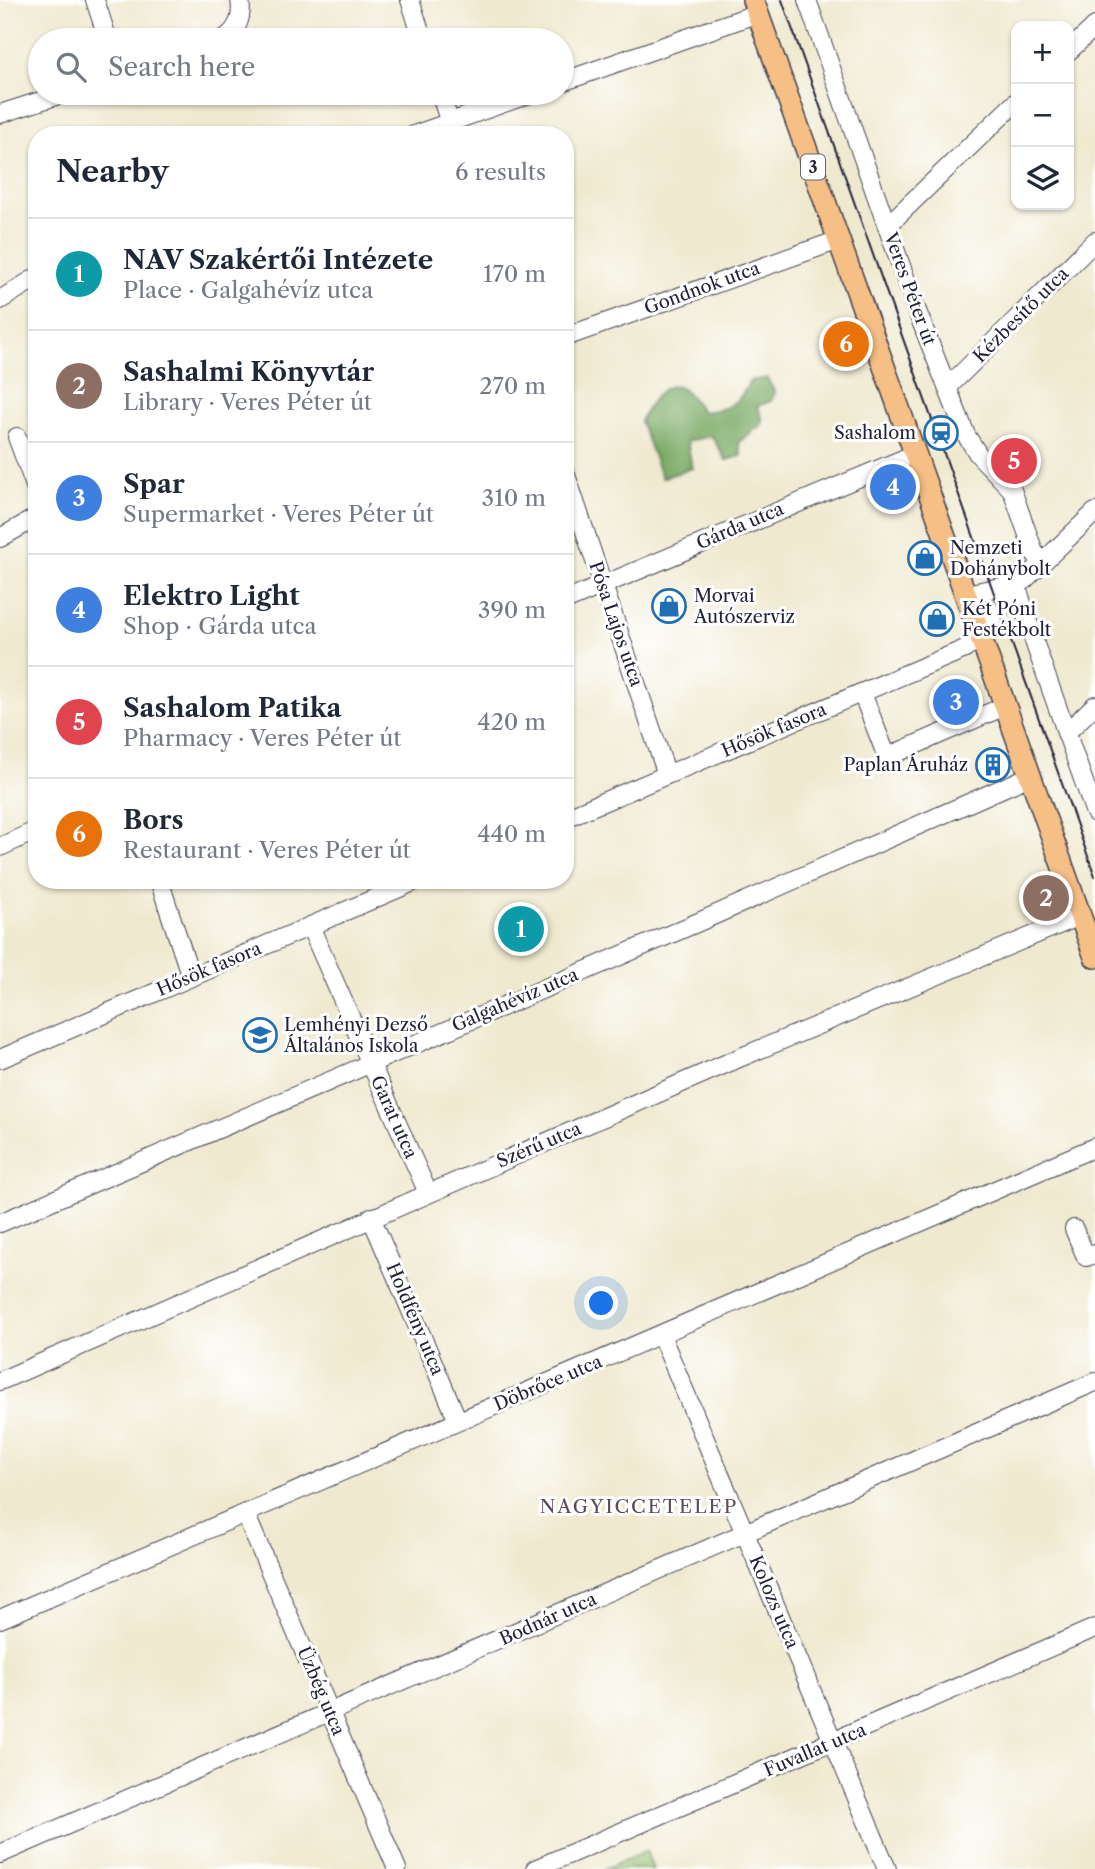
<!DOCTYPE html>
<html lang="en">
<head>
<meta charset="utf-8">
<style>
  :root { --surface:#fff; --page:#f2f2f3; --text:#1f2937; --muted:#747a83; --line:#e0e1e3; --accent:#1f6fb2 }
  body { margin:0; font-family:"Libre Caslon Text",serif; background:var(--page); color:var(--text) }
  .controls { position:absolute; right:21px; top:21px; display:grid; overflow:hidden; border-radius:14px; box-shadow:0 2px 5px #0004 }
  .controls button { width:63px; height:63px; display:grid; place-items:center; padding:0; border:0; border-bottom:2px solid var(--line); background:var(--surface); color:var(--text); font:35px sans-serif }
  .you { position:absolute; left:602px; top:1304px; width:24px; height:24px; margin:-18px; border:5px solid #fff; border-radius:50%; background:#1a73e8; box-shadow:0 0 0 10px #1a73e833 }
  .badge { display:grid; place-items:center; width:46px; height:46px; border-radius:50%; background:var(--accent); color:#fff; font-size:23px; font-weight:700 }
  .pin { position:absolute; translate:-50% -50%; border:4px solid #fff; box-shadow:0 2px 7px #0006 }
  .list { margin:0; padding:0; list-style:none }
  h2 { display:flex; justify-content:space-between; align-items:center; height:91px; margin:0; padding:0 28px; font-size:30px }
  h2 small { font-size:23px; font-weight:400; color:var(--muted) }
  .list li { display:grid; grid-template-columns:46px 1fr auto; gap:21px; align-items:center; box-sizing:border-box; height:112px; padding:0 28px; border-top:2px solid var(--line) }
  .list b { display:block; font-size:26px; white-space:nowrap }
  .list p { margin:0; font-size:23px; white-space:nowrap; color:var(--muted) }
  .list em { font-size:23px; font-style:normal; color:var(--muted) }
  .icon { flex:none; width:38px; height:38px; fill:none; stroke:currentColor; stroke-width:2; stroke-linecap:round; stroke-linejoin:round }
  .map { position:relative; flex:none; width:1095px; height:1869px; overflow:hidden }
  .search { position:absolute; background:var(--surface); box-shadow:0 2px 5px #0004; left:28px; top:28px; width:546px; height:77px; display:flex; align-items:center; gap:18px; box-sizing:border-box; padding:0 24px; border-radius:38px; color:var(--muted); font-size:26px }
  .panel { position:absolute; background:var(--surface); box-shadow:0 2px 5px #0004; left:28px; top:126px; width:546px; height:763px; border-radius:28px }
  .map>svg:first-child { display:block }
  .green { fill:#98c573; stroke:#5d7457; stroke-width:2 }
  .forest { fill:#7aaa65; stroke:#4e6650; stroke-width:2 }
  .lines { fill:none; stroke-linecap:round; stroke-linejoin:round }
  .minor-casing { stroke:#414051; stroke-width:20 }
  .major-casing { stroke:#414051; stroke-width:24 }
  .minor { stroke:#fff; stroke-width:18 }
  .major { stroke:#f5bf86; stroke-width:21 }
  .tram { stroke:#22223b; stroke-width:2 }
  .labels { text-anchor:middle; stroke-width:6; stroke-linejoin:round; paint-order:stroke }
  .shield { fill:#fff; stroke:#646476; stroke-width:2 }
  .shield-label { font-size:16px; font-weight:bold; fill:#22223b }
  .street-label { font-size:18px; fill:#22223b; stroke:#fff }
  .poi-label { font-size:18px; fill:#22223b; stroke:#fff; text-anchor:start }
  .neighbourhood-label { font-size:19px; letter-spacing:2px; fill:#5f4b58; stroke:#fff }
</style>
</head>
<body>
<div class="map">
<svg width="1095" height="1869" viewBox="0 0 1095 1869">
  <rect width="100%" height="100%" fill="#fff"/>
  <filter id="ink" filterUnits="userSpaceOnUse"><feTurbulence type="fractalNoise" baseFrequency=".0143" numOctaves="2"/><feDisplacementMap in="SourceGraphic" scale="14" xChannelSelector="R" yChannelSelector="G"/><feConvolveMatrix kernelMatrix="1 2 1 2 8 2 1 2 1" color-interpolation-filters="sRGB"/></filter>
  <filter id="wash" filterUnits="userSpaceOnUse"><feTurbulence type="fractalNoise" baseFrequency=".00686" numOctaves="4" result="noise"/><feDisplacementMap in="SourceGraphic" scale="28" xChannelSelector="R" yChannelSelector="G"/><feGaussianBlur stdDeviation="1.57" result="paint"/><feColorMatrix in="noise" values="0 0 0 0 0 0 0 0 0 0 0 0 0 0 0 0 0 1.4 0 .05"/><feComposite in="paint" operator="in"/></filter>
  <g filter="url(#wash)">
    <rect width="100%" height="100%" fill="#efe9cf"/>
    <path class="green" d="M 646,1851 L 653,1869 L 604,1869 Z"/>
    <path class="forest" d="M 767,378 L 775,393 L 771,401 L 757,406 L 762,417 L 762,424 L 739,442 L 741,456 L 726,460 L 712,436 L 687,441 L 692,468 L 662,478 L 640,421 C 648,407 664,375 684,390 C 691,395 697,405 702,412 C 727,410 739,405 750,381 Z"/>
  </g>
  <g filter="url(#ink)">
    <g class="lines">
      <g class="minor-casing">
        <path id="minor" d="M 95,0 L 108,40
          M 410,0 L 423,40
          M 807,0 L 917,311 L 966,435 L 978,454 L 1012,490 L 1034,552 L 1042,563
          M 222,40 C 237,32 243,17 240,0
          M 1069,51 L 1095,26
          M 562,82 L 758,13
          M 440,93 L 454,135
          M 0,114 L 65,93
          M 414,135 L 532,93
          M 887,226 L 1016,102
          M 0,300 L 37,277
          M 565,337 L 839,240
          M 947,388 L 1095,241
          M 17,437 L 37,491
          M 565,472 L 667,775
          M 0,538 L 37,517
          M 1017,587 L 1036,647 L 1095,813
          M 965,594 L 1001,587 L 1017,587
          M 565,601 L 915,454
          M 862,693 L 887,757 L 1005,706
          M 1066,733 L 1095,705
          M 565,818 L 965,649 L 980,636 L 1017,587 L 1095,512
          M 0,847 L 37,830
          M 159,880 L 191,977
          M 310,926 L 428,1193
          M 0,1059 L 418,880
          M 371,1217 L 458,1421
          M 0,1223 L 701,921 L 1030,776
          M 1074,1229 L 1086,1257 L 1095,1254
          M 661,1335 L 887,1869
          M 0,1381 L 739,1058 L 1080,916
          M 245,1513 L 397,1869
          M 0,1619 L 1095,1147
          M 0,1854 L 1095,1382
          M 535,1869 L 1095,1628"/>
      </g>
      <g class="major-casing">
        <path id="major" d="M 753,0 L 1095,957"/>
      </g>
      <use href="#minor" class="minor"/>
      <use href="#major" class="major"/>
      <path class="tram" d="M 782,0 L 1095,876"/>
    </g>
  </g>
  <defs>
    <g id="station-ring" transform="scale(1.75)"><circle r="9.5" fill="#fff" stroke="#1f6fb2" stroke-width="1.5"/><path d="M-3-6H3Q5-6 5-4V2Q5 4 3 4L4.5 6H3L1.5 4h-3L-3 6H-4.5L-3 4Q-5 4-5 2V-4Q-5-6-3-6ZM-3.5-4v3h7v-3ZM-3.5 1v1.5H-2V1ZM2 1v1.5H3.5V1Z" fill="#1f6fb2"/></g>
    <g id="shop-ring" transform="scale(1.75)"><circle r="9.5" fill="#fff" stroke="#1f6fb2" stroke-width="1.5"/><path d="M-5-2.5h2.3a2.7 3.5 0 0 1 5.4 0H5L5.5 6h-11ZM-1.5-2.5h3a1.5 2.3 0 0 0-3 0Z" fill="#1f6fb2"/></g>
    <g id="building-ring" transform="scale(1.75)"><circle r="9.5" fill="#fff" stroke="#1f6fb2" stroke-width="1.5"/><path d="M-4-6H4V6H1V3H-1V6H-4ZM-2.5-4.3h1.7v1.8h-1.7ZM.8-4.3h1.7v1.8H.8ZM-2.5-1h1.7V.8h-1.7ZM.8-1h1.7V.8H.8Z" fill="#1f6fb2"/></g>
    <g id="school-ring" transform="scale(1.75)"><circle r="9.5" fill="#fff" stroke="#1f6fb2" stroke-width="1.5"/><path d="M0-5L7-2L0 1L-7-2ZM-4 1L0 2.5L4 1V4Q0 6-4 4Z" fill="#1f6fb2"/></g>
  </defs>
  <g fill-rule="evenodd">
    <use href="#station-ring" x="941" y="433"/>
    <use href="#shop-ring" x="925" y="558"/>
    <use href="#shop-ring" x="669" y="606"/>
    <use href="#shop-ring" x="937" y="619"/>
    <use href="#building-ring" x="993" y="765"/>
    <use href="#school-ring" x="260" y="1035"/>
  </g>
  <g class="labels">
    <rect class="shield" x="801" y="154.5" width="24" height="25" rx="5"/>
    <g class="shield-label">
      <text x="813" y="173">3</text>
    </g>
    <g class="street-label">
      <text transform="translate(702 288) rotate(-20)" y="6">Gondnok utca</text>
      <text transform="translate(910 289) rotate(70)" y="6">Veres Péter út</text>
      <text transform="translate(1021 315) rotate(-45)" y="6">Kézbesítő utca</text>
      <text transform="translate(740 526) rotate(-23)" y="6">Gárda utca</text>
      <text transform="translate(616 624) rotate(71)" y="6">Pósa Lajos utca</text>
      <text transform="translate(774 730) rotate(-23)" y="6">Hősök fasora</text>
      <text transform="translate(209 969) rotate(-23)" y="6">Hősök fasora</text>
      <text transform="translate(515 1000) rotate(-23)" y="6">Galgahévíz utca</text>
      <text transform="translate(394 1117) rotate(66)" y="6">Garat utca</text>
      <text transform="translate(539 1145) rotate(-23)" y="6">Szérű utca</text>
      <text transform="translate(415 1319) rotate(67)" y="6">Holdfény utca</text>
      <text transform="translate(548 1383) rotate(-23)" y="6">Döbrőce utca</text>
      <text transform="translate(774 1602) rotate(67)" y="6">Kolozs utca</text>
      <text transform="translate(548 1619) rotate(-24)" y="6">Bodnár utca</text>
      <text transform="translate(321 1691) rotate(67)" y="6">Üzbég utca</text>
      <text transform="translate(815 1750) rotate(-23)" y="6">Fuvallat utca</text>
    </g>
    <g class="poi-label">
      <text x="916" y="439" text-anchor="end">Sashalom</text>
      <text x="950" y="554">Nemzeti<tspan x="950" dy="21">Dohánybolt</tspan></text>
      <text x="694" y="602">Morvai<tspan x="694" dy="21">Autószerviz</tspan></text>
      <text x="962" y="615">Két Póni<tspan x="962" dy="21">Festékbolt</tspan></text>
      <text x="968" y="771" text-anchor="end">Paplan Áruház</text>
      <text x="284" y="1031">Lemhényi Dezső<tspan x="284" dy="21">Általános Iskola</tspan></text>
    </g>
    <g class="neighbourhood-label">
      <text x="639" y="1513">NAGYICCETELEP</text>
    </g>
  </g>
</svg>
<div class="controls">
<button>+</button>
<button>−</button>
<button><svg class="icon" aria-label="layers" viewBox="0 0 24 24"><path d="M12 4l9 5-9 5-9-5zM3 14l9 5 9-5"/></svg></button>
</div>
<div class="you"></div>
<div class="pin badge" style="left:521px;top:929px;background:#0f9aa8">1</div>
<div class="pin badge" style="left:1046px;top:898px;background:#8d6e63">2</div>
<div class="pin badge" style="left:956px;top:702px;background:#3f7fe0">3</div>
<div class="pin badge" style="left:893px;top:487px;background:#3f7fe0">4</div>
<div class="pin badge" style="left:1014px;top:461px;background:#e0444e">5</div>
<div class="pin badge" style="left:846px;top:344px;background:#e8710a">6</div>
<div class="search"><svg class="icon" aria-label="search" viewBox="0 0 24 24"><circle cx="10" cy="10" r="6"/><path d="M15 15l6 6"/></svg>Search here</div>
<section class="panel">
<h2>Nearby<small>6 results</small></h2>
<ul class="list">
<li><span class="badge" style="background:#0f9aa8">1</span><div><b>NAV Szakértői Intézete</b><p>Place · Galgahévíz utca</p></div><em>170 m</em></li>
<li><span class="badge" style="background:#8d6e63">2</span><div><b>Sashalmi Könyvtár</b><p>Library · Veres Péter út</p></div><em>270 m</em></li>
<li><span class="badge" style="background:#3f7fe0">3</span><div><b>Spar</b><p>Supermarket · Veres Péter út</p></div><em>310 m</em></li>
<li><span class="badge" style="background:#3f7fe0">4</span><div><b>Elektro Light</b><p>Shop · Gárda utca</p></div><em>390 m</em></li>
<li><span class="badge" style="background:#e0444e">5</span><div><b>Sashalom Patika</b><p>Pharmacy · Veres Péter út</p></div><em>420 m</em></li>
<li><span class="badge" style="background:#e8710a">6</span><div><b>Bors</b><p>Restaurant · Veres Péter út</p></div><em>440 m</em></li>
</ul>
</section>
</div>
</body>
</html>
